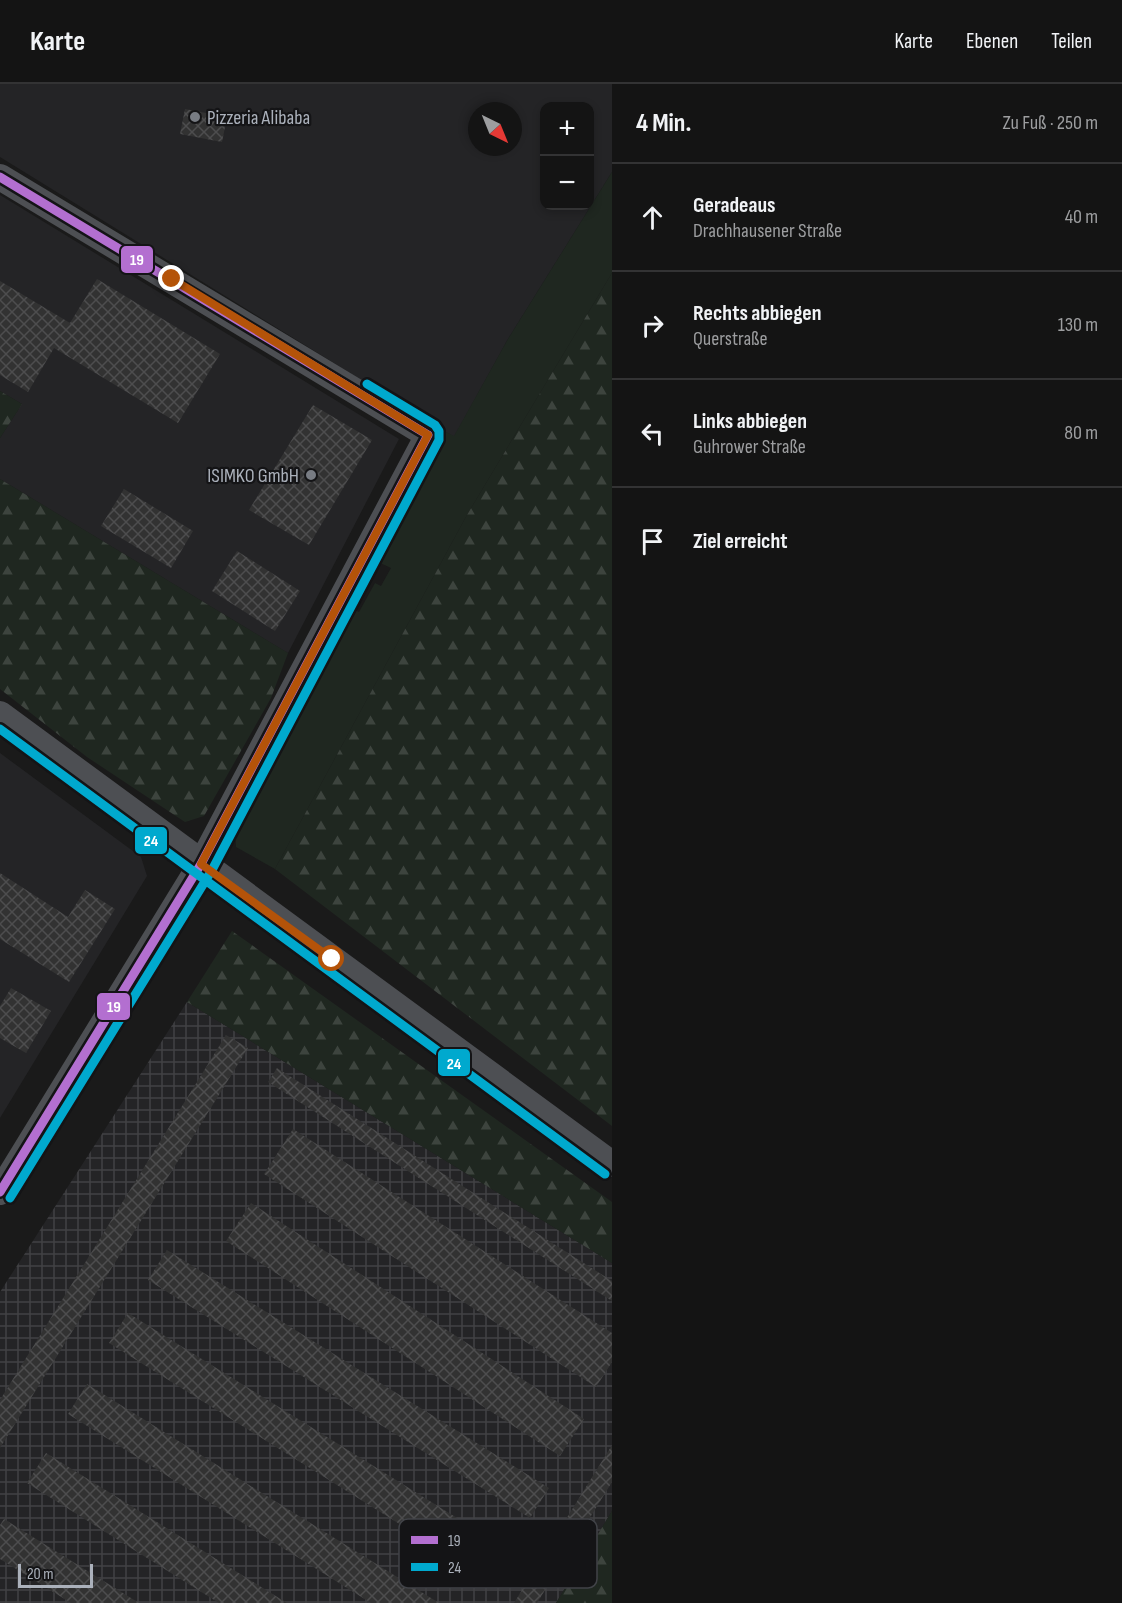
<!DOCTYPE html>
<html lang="de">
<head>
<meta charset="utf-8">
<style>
  :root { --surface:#141414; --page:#212122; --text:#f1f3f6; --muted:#9d9ea0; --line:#333334 }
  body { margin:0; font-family:"Sofia Sans Condensed",sans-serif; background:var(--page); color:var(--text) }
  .controls { position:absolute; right:18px; top:18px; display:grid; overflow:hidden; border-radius:12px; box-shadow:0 3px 9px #0003 }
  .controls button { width:54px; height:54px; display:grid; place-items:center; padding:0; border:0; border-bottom:2px solid var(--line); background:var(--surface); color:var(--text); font:30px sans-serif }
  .compass { position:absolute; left:468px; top:18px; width:54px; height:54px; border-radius:50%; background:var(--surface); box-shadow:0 3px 9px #0003; rotate:137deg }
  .scale { position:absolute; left:18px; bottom:15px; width:75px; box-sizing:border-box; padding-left:6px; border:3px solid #abb1bb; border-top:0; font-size:16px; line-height:21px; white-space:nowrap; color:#abb1bb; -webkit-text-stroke:4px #141416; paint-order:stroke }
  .stop { position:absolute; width:18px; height:18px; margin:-14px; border:4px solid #b45309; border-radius:50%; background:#fff }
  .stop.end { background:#b45309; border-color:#fff; box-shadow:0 2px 6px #0008 }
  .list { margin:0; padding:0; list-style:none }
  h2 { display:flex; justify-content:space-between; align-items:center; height:78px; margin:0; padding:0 24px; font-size:26px }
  h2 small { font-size:20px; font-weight:400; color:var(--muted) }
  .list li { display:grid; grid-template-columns:39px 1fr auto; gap:18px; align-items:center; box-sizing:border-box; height:108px; padding:0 24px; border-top:2px solid var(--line) }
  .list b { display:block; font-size:22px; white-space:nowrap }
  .list p { margin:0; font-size:20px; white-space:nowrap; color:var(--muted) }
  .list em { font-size:20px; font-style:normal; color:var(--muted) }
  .icon { flex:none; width:33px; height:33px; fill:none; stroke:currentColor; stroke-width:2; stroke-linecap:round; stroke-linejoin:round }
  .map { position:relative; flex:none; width:612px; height:1519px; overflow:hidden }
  header { display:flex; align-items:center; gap:36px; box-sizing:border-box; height:84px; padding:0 30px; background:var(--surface); border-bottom:2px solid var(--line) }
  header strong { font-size:28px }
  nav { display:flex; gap:33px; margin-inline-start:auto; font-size:21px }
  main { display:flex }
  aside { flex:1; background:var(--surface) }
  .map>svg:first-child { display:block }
  .built { fill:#242426; fill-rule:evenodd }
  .industrial { fill:url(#industrial-grid) }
  .green { fill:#1f2720 }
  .forest { fill:url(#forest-firs) }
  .building { fill:url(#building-cross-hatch) }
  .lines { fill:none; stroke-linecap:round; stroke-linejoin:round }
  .minor { stroke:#4d4f53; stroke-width:26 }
  .bus-1-casing { stroke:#141416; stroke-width:14 }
  .bus-2-casing { stroke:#141416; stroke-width:14 }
  .bus-1 { stroke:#b36fd0; stroke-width:9 }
  .bus-2 { stroke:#00a9ce; stroke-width:9 }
  .route { stroke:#b45309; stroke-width:8 }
  .poi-dot { fill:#787c83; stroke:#141416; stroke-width:2 }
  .labels { text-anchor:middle; stroke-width:4.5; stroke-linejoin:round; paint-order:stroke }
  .poi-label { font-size:20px; fill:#abb1bb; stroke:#141416; text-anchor:start }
  .key { fill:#141416; stroke:#414348; stroke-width:1.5 }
  .key-label { font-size:16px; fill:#abb1bb }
  .line-badge { stroke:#141416; stroke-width:2 }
  .badge-label { font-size:16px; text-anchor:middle; font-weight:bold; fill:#fff }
</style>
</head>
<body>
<header>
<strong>Karte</strong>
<nav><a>Karte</a><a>Ebenen</a><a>Teilen</a></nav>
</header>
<main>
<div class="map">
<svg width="612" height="1519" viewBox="0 0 612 1519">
  <defs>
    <pattern id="industrial-grid" width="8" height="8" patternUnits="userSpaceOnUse" patternTransform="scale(1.5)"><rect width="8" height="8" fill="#242426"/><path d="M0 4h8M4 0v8" fill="none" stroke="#414144"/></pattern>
    <pattern id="forest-firs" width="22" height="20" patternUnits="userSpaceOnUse" patternTransform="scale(1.5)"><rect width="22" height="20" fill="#1f2720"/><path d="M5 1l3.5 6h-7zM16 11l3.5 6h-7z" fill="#3d443e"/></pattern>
    <pattern id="building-cross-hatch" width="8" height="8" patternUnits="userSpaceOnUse" patternTransform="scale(1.5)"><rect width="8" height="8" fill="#323232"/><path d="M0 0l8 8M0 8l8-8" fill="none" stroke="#4d4d4e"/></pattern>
  </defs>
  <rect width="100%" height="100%" fill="#1a1a1a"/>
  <path class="built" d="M 0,0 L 612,0 L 612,88 L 508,255 L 454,353 L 0,73 ZM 544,22 L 590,22 L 590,122 L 544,122 ZM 477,27 L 513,27 L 513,63 L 477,63 Z
    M 0,111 L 399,355 L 288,569 L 0,395 L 0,354 L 22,320 L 0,307 Z
    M 0,669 L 141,773 L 147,792 L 0,1034 Z"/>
  <path class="industrial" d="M 187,918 L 612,1179 L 612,1427 L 556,1519 L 0,1519 L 0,1208 Z"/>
  <path class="green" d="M 612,88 L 612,189 L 467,431 L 275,785 L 236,763 L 235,747 L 352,525 L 359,528 L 375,499 L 381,502 L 391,484 L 376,477 L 446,348 L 454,352 L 508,255 Z"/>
  <path class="forest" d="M 612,189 L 612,1042 L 275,785 L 467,431 Z
    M 0,307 L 22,320 L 0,354 Z
    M 0,395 L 288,569 L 271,614 L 204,732 L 185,738 L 87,673 L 0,605 Z
    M 232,847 L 612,1118 L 612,1179 L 187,918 Z
    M 612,1427 L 612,1519 L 556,1519 Z"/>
  <path class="building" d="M 185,25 L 227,33 L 222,58 L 180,50 Z
    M 97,195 L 220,270 L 178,339 L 54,264 L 28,308 L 0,291 L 0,197 L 70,239 Z
    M 313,321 L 372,356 L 309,461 L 249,426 Z
    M 124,405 L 193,447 L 171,484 L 101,442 Z
    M 237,467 L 300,507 L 275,547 L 212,507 Z
    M 0,789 L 68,833 L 85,806 L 115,825 L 69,898 L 0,855 Z
    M 11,904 L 51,927 L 26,969 L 0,954 L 0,922 Z
    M 226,951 L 248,964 L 0,1364 L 0,1316 Z
    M 277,984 L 612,1197 L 612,1217 L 268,998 Z
    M 293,1045 L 612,1249 L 612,1278 L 596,1303 L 264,1090 Z
    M 251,1119 L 584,1335 L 560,1372 L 226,1157 Z
    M 167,1166 L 549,1404 L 530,1434 L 148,1196 Z
    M 128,1229 L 510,1467 L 491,1497 L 109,1259 Z
    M 87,1300 L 439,1519 L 371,1519 L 68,1330 Z
    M 612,1361 L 612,1398 L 537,1519 L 514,1519 Z
    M 46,1369 L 287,1519 L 219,1519 L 27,1399 Z
    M 4,1435 L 139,1519 L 71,1519 L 0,1475 L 0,1441 Z"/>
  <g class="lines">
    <path class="minor" d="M 0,93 L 428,351 L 201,780 L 0,1108
      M 0,630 L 612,1080"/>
    <g class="bus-1-casing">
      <path id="bus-1" d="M 0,93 L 428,351
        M 0,1108 L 201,780 L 428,351"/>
    </g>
    <g class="bus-2-casing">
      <path id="bus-2" d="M 0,645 L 605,1090
        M 10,1114 L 212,786 L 439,356 L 439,347 L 435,341 L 367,300"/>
    </g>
    <use href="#bus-1" class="bus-1"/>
    <use href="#bus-2" class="bus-2"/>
  </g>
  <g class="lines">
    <path class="route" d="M 172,195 L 428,351 L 201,780 L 332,875"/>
  </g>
  <g class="poi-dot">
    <circle cx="195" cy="33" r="6"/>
    <circle cx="311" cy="391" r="6"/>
  </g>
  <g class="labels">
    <g class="poi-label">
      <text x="207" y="40">Pizzeria Alibaba</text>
      <text x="299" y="398" text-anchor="end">ISIMKO GmbH</text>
    </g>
  </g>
  <rect x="399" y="1435" width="198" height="69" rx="9" class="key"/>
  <rect x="411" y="1452" width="27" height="8" fill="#b36fd0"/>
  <rect x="411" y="1479" width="27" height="8" fill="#00a9ce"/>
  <g class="key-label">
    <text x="448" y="1462">19</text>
    <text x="448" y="1489">24</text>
  </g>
  <g class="line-badge">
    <rect x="120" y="161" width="34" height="29" rx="6" fill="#b36fd0"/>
    <rect x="134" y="742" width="34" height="29" rx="6" fill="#00a9ce"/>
    <rect x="96" y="908" width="35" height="29" rx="6" fill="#b36fd0"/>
    <rect x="437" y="964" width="34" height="29" rx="6" fill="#00a9ce"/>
  </g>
  <g class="badge-label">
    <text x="137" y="181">19</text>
    <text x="151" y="762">24</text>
    <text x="114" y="928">19</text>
    <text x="454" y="985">24</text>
  </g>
</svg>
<div class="controls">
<button>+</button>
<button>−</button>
</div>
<svg class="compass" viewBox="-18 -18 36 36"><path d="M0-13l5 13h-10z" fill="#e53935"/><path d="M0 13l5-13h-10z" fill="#9d9ea0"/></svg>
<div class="scale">20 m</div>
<div class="stop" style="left:332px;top:875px"></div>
<div class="stop end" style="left:172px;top:195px"></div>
</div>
<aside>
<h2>4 Min.<small>Zu Fuß · 250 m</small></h2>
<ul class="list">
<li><svg class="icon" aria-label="ahead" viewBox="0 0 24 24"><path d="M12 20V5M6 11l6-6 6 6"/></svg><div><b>Geradeaus</b><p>Drachhausener Straße</p></div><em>40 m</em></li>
<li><svg class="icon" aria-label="right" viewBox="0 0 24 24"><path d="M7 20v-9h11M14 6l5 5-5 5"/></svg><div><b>Rechts abbiegen</b><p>Querstraße</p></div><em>130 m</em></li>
<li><svg class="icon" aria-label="left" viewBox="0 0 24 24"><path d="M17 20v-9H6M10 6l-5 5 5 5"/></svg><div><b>Links abbiegen</b><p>Guhrower Straße</p></div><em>80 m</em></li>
<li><svg class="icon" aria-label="arrive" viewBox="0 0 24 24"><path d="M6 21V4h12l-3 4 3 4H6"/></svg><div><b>Ziel erreicht</b></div></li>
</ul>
</aside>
</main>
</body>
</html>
